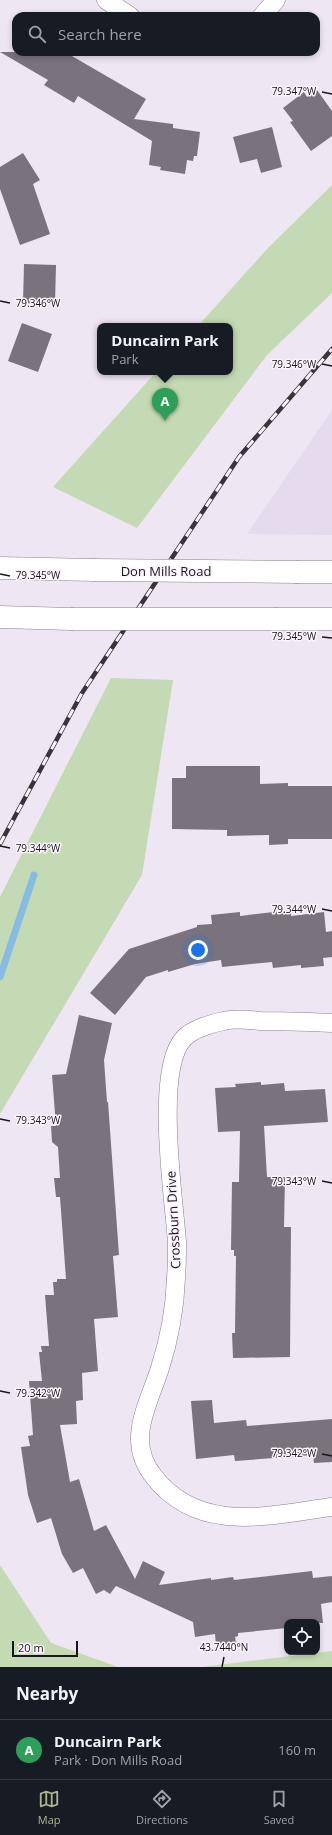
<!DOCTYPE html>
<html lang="en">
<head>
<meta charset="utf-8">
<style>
  :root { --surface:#171b24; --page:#20242c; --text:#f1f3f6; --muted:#9ea1a6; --line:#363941; --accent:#aeb58e }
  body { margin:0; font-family:"Open Sans",sans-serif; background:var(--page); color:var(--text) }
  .controls { position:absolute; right:12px; bottom:12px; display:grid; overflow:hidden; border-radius:8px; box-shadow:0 2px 6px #0003 }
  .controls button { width:36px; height:36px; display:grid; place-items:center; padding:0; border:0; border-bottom:1px solid var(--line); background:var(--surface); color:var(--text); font:20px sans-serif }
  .scale { position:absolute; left:12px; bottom:10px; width:66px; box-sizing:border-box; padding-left:4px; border:2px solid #19171b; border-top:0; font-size:11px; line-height:14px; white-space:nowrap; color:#19171b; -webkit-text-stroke:3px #fbf4fe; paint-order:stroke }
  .you { position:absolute; left:198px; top:950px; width:14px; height:14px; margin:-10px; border:3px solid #fff; border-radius:50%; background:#1a73e8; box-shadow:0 0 0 6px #1a73e833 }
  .badge { display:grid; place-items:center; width:26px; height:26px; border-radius:50%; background:var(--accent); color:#fff; font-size:13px; font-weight:700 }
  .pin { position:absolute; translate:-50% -33px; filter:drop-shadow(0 1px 2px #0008) }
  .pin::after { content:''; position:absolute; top:21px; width:14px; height:12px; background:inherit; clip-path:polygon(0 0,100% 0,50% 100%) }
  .popup { position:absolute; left:97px; top:323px; width:136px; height:52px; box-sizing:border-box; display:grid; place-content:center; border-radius:8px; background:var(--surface); filter:drop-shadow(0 1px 3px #0005); font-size:13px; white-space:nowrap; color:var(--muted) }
  .popup b { font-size:15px; color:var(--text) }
  .popup::after { content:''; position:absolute; left:50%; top:100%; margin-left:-8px; border:8px solid transparent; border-top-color:var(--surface) }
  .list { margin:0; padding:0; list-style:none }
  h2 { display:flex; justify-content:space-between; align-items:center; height:52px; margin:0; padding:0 16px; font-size:17px }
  h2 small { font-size:13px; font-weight:400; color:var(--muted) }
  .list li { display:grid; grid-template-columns:26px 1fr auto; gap:12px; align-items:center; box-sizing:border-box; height:60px; padding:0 16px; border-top:1px solid var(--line) }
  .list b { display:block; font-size:15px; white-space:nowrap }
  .list p { margin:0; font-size:13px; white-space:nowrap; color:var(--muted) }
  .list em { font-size:13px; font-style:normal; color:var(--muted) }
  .icon { flex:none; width:22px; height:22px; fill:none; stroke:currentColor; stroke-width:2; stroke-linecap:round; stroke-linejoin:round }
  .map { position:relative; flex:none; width:332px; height:1667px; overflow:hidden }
  .search { position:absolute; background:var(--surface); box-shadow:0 2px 6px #0003; left:12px; right:12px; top:12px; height:44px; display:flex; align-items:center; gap:10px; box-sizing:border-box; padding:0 14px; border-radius:12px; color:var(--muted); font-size:15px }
  .sheet { height:112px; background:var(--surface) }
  nav { display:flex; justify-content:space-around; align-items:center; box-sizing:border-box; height:56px; border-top:1px solid var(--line); background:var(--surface); font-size:11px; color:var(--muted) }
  nav a { display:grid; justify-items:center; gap:2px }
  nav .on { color:var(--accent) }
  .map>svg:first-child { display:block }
  .built { fill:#e6daed }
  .green { fill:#c4dab4 }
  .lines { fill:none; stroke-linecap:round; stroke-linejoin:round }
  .stream { stroke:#86bbe2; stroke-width:7 }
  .building { fill:#7a737e }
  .street-casing { stroke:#88818c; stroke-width:19 }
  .secondary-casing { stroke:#88818c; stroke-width:23 }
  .street { stroke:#fff; stroke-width:18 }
  .secondary { stroke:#fff; stroke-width:22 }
  .rail-casing { stroke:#37353a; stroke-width:4.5 }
  .rail { stroke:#fbf4fe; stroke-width:3; stroke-dasharray:9; stroke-linecap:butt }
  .secondary-bridge-casing { stroke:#88818c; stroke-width:23; stroke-linecap:butt }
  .secondary-bridge { stroke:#fff; stroke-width:22 }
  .ticks { fill:none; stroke:#19171b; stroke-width:1.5 }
  .labels { text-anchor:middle; stroke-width:3; stroke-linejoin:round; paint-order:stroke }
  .street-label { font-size:13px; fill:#19171b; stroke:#fbf4fe }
  .ticks-label { font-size:10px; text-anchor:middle; fill:#19171b; stroke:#fbf4fe; stroke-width:3; stroke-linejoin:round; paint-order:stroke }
</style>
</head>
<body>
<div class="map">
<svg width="332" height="1667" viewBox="0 0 332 1667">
  <rect width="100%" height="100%" fill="#eee6f2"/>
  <path class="built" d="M 332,410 L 332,535 L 247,534 Z"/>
  <path class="green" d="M 332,185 L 332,293 L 267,355 L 137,528 L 53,487 L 156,372 L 230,372 L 230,326 L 198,326 L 268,248 Z
    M 111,678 L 173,680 L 142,875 L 0,1114 L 0,897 Z
    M 0,1565 L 51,1643 L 118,1667 L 0,1667 Z
    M 332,1651 L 332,1667 L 202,1667 Z"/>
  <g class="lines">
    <path class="stream" d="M 0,977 L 34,875"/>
  </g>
  <path class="building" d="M 0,52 L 65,52 L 146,99 L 134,119 L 173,124 L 173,128 L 200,132 L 197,156 L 194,156 L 193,161 L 187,160 L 185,174 L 160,170 L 161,167 L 149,165 L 152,141 L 78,96 L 74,103 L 44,85 L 48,80 Z
    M 317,90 L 332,111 L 332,136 L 311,151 L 290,122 L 293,121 L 283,108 L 304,92 L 307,97 Z
    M 272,127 L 282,167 L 261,173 L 257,159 L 240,163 L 233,137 Z
    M 23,153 L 40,180 L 33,184 L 50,234 L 20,245 L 0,189 L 0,167 Z
    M 24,264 L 56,265 L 55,304 L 23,303 Z
    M 22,323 L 52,334 L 38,372 L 8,361 Z
    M 186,766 L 260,766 L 260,784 L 288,783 L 288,786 L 332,786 L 332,839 L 288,839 L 288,844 L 269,845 L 269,835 L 227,836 L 227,830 L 172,829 L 172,778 L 186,778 Z
    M 291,910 L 291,916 L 324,912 L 326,932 L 332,931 L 332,957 L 323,958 L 324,966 L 301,968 L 301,965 L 273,968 L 272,962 L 222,967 L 221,960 L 195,964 L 168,972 L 168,970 L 146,977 L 115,1015 L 90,993 L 129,949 L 197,927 L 197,925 L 212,924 L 211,915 L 240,912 L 240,916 Z
    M 79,1015 L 112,1023 L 104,1060 L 107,1102 L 108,1102 L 119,1255 L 113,1256 L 118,1317 L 94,1319 L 98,1371 L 82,1373 L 83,1400 L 76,1401 L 77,1424 L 60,1425 L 70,1482 L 79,1479 L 94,1531 L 106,1525 L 135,1579 L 143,1561 L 165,1572 L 159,1585 L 211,1578 L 211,1580 L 233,1577 L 234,1580 L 312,1571 L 313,1578 L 332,1576 L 332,1602 L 321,1604 L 323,1623 L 287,1622 L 287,1628 L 238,1633 L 238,1636 L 235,1637 L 236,1643 L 216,1646 L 215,1634 L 195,1637 L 193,1622 L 116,1586 L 110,1594 L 104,1590 L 96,1594 L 83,1568 L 73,1573 L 62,1554 L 51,1518 L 37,1523 L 28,1495 L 21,1447 L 30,1446 L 28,1436 L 33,1435 L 29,1381 L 42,1381 L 39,1352 L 42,1352 L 41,1346 L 49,1346 L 45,1295 L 54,1295 L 53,1282 L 57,1282 L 57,1279 L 66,1279 L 60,1197 L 56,1197 L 54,1178 L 60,1178 L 58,1147 L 52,1142 L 51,1126 L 56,1126 L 52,1075 L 66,1074 Z
    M 261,1082 L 261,1085 L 284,1083 L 285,1091 L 325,1089 L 328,1122 L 264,1126 L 267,1177 L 285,1177 L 284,1227 L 291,1227 L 290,1357 L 233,1358 L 232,1333 L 235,1333 L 236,1256 L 234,1256 L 234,1250 L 231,1250 L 232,1182 L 239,1182 L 240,1131 L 218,1132 L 215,1088 L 236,1087 L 235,1084 Z
    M 212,1400 L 214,1423 L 246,1420 L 247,1426 L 332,1419 L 332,1462 L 314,1463 L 313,1455 L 235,1461 L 234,1455 L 196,1459 L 191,1401 Z"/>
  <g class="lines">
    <g class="street-casing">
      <path id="street" d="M 106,0 L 130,16
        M 262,16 L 276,0
        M 332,1023 C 308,1022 284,1021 260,1021 C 249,1020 236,1018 224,1021 C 212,1023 193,1029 184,1038 C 154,1069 174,1199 177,1242 C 177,1254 177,1266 176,1278 C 175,1308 169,1340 160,1368 C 148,1406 125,1441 154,1477 C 200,1535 270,1515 332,1507"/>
    </g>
    <g class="secondary-casing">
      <path id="secondary" d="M 0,568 L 94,570
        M 298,572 L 332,572
        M 0,617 L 71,619
        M 277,619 L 332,619"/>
    </g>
    <use href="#street" class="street"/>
    <use href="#secondary" class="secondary"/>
    <g class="rail-casing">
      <path id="rail" d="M 0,844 L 82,693 L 239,457 L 332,349"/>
    </g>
    <use href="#rail" class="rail"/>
    <g class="secondary-bridge-casing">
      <path id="secondary-bridge" d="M 94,570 L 298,572
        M 71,619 L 277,619"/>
    </g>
    <use href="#secondary-bridge" class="secondary-bridge"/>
  </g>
  <path class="ticks" d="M 322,92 L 332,94M 0,301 L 10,303M 322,364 L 332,366M 0,574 L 10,576M 322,637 L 332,638M 0,846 L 10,848M 322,909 L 332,911M 0,1119 L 10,1121M 322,1181 L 332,1183M 0,1391 L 10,1393M 322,1454 L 332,1456M 222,1667 L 224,1657"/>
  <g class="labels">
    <g class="street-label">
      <text x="166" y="576">Don Mills Road</text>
      <text transform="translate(173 1220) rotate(-93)" y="5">Crossburn Drive</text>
    </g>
  </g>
  <g class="ticks-label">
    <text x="294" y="95">79.347°W</text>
    <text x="38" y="307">79.346°W</text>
    <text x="294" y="368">79.346°W</text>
    <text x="38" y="579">79.345°W</text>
    <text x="294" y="640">79.345°W</text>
    <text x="38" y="852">79.344°W</text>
    <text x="294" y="913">79.344°W</text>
    <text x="38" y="1124">79.343°W</text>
    <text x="294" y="1185">79.343°W</text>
    <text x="38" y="1397">79.342°W</text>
    <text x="294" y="1457">79.342°W</text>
    <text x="224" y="1651">43.7440°N</text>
  </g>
</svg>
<div class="controls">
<button><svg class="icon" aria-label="locate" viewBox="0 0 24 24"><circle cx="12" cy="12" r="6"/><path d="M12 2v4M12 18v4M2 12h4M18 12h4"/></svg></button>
</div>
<div class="scale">20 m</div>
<div class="you"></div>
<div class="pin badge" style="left:165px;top:421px;background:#2e9e5b">A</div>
<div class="popup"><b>Duncairn Park</b>Park</div>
<div class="search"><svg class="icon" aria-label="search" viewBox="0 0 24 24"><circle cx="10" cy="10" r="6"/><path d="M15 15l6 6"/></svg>Search here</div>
</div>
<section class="sheet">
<h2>Nearby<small></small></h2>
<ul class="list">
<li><span class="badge" style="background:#2e9e5b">A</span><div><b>Duncairn Park</b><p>Park · Don Mills Road</p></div><em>160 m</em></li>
</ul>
</section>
<nav>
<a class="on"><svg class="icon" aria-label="map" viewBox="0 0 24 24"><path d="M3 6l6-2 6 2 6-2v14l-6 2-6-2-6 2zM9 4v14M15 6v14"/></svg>Map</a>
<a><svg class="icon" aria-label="directions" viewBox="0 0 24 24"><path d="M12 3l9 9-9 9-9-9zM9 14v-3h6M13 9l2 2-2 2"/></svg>Directions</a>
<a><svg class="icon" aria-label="saved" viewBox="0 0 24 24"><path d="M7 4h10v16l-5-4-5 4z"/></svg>Saved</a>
</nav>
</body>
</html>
